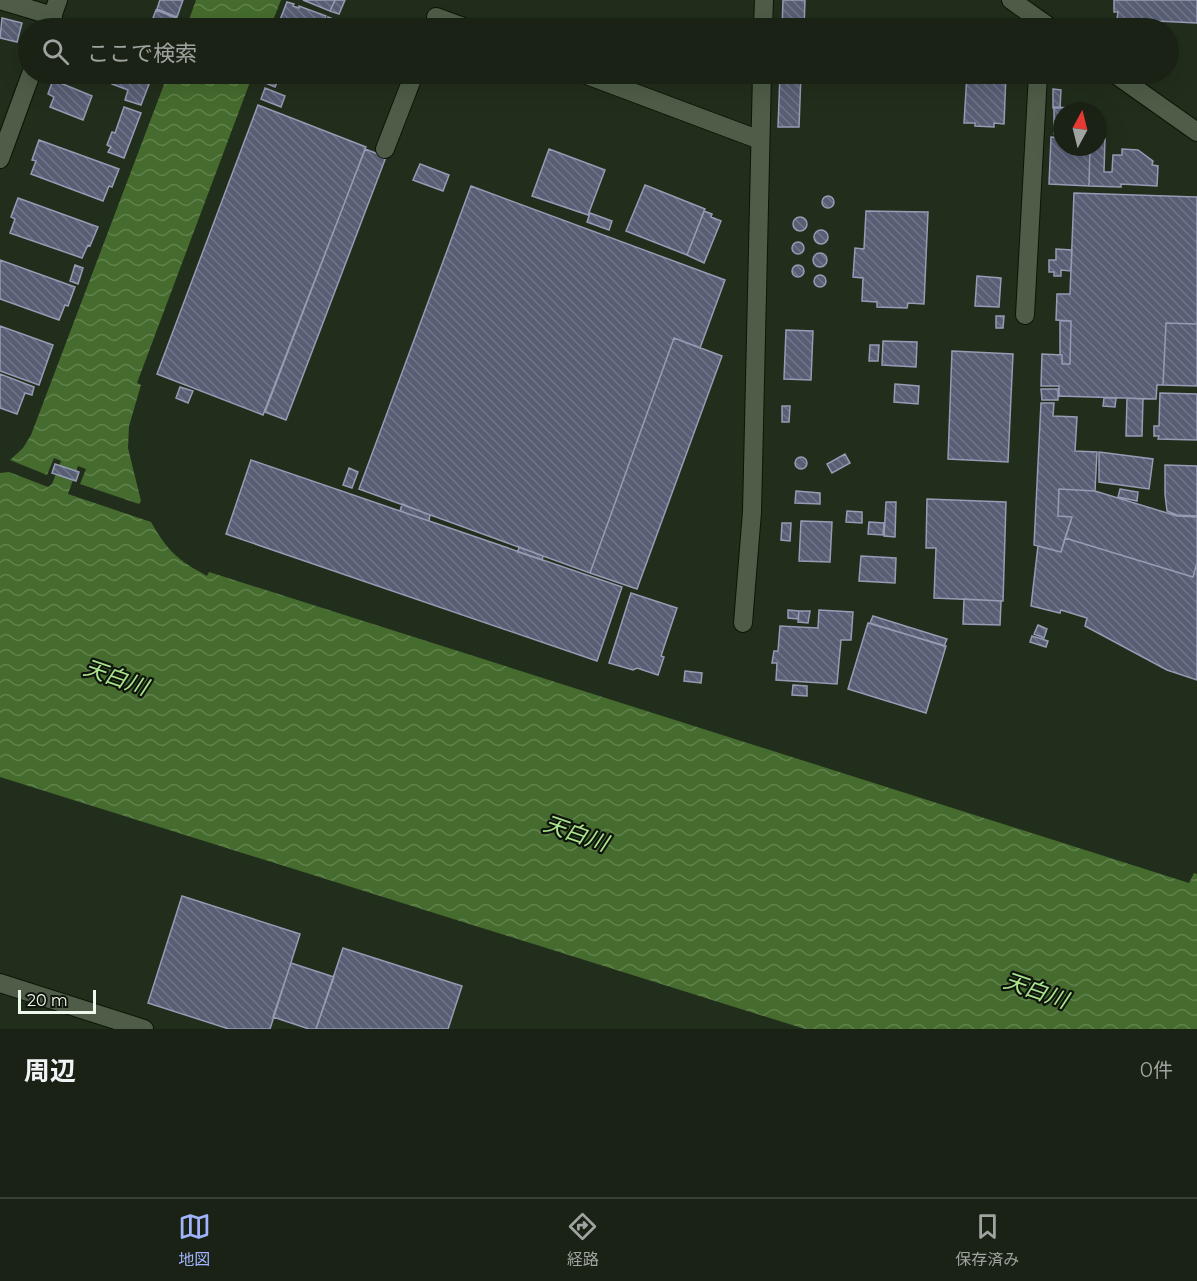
<!DOCTYPE html>
<html lang="ja">
<head>
<meta charset="utf-8">
<style>
  :root { --surface:#1a2215; --page:#272f22; --text:#f1f3f6; --muted:#9fa4a0; --line:#383f34; --accent:#a0b3fd }
  body { margin:0; font-family:Montserrat,"Noto Sans JP",sans-serif; background:var(--page); color:var(--text) }
  .compass { position:absolute; left:1053px; top:102px; width:54px; height:54px; border-radius:50%; background:var(--surface); box-shadow:0 6px 24px #0002; rotate:7deg }
  .scale { position:absolute; left:18px; bottom:15px; width:78px; box-sizing:border-box; padding-left:6px; border:3px solid #eff8ec; border-top:0; font-size:16px; line-height:21px; white-space:nowrap; color:#eff8ec; -webkit-text-stroke:4px #0f150d; paint-order:stroke }
  .list { margin:0; padding:0; list-style:none }
  h2 { display:flex; justify-content:space-between; align-items:center; height:78px; margin:0; padding:0 24px; font-size:26px }
  h2 small { font-size:20px; font-weight:400; color:var(--muted) }
  .icon { flex:none; width:33px; height:33px; fill:none; stroke:currentColor; stroke-width:2; stroke-linecap:round; stroke-linejoin:round }
  .map { position:relative; flex:none; width:1197px; height:1029px; overflow:hidden }
  .search { position:absolute; background:var(--surface); box-shadow:0 6px 24px #0002; left:18px; right:18px; top:18px; height:66px; display:flex; align-items:center; gap:15px; box-sizing:border-box; padding:0 21px; border-radius:33px; color:var(--muted); font-size:22px }
  .sheet { height:168px; background:var(--surface) }
  nav { display:flex; justify-content:space-around; align-items:center; box-sizing:border-box; height:84px; border-top:2px solid var(--line); background:var(--surface); font-size:16px; color:var(--muted) }
  nav a { display:grid; justify-items:center; gap:3px }
  nav .on { color:var(--accent) }
  .map>svg:first-child { display:block }
  .water { fill:url(#water-waves) }
  .building { fill:url(#building-back-hatch); stroke:#959cb4; stroke-width:1.5 }
  .lines { fill:none; stroke-linecap:round; stroke-linejoin:round }
  .minor-casing { stroke:#0b1606; stroke-width:20 }
  .minor { stroke:#4f5d48; stroke-width:18 }
  .labels { text-anchor:middle; stroke-width:4.5; stroke-linejoin:round; paint-order:stroke }
  .water-label { font-size:22px; font-style:italic; fill:#abe58c; stroke:#0f150d }
</style>
</head>
<body>
<div class="map">
<svg width="1197" height="1029" viewBox="0 0 1197 1029">
  <defs>
    <pattern id="water-waves" width="16" height="10" patternUnits="userSpaceOnUse" patternTransform="scale(1.5)"><rect width="16" height="10" fill="#456c2e"/><path d="M0 5q4-4 8 0t8 0" fill="none" stroke="#60824c"/></pattern>
    <pattern id="building-back-hatch" width="6" height="6" patternUnits="userSpaceOnUse" patternTransform="scale(1.5)"><rect width="6" height="6" fill="#585e74"/><path d="M-1 5l2 2M0 0l6 6M5-1l2 2" fill="none" stroke="#707688"/></pattern>
  </defs>
  <rect width="100%" height="100%" fill="#222e1c"/>
  <path class="water" d="M 196,0 L 281,0 L 270,28 L 186,28 Z
    M 168,74 L 253,74 L 137,383 L 141,385 L 129,426 L 128,448 L 141,501 L 139,504 L 80,484 L 86,469 L 78,466 L 68,494 L 151,522 C 168,552 178,560 207,576 L 209,572 L 1189,883 L 1194,873 L 1197,874 L 1197,1029 L 805,1029 L 0,777 L 0,473 L 9,472 L 48,487 L 52,484 L 61,461 L 54,458 L 47,475 L 10,460 L 23,448 L 31,435 Z"/>
  <path class="building" d="M 160,0 L 183,0 L 177,17 L 157,9 Z
    M 303,0 L 335,0 L 330,11 Z
    M 335,0 L 345,0 L 339,14 L 330,11 Z
    M 783,0 L 805,0 L 804,28 L 782,28 Z
    M 1114,0 L 1197,0 L 1197,23 L 1117,19 L 1118,12 L 1114,12 Z
    M 287,2 L 294,4 L 293,6 L 299,8 L 299,6 L 326,16 L 321,28 L 281,28 L 282,27 L 278,25 Z
    M 156,10 L 176,18 L 173,26 L 153,18 Z
    M 328,17 L 356,28 L 324,28 Z
    M 2,18 L 22,23 L 17,42 L 0,38 Z
    M 116,74 L 137,74 L 151,79 L 141,105 L 125,100 L 128,90 L 112,84 Z
    M 264,74 L 281,74 L 275,87 L 261,81 Z
    M 780,74 L 801,74 L 799,127 L 778,127 Z
    M 967,74 L 1006,74 L 1004,124 L 994,123 L 994,127 L 975,126 L 975,123 L 964,123 Z
    M 53,80 L 92,96 L 83,120 L 50,107 L 54,97 L 48,94 Z
    M 265,88 L 285,96 L 281,107 L 261,99 Z
    M 1053,89 L 1061,90 L 1060,108 L 1053,108 Z
    M 258,105 L 366,147 L 263,415 L 157,374 Z
    M 124,107 L 141,113 L 124,158 L 108,152 L 111,147 L 107,145 L 112,132 L 115,133 Z
    M 1054,107 L 1088,109 L 1088,111 L 1062,111 L 1062,134 L 1054,134 Z
    M 1051,137 L 1062,138 L 1062,147 L 1090,147 L 1089,186 L 1049,184 Z
    M 1098,139 L 1105,139 L 1104,172 L 1112,172 L 1113,155 L 1122,155 L 1122,149 L 1138,150 L 1153,161 L 1152,165 L 1158,166 L 1157,186 L 1121,184 L 1121,187 L 1089,186 L 1090,147 L 1098,147 Z
    M 39,140 L 119,169 L 112,187 L 109,186 L 103,201 L 31,174 L 36,161 L 32,160 Z
    M 365,149 L 386,157 L 286,420 L 265,412 Z
    M 549,149 L 605,170 L 588,215 L 532,196 Z
    M 420,164 L 449,175 L 443,191 L 413,180 Z
    M 645,185 L 705,209 L 687,255 L 626,231 Z
    M 471,186 L 725,280 L 700,348 L 674,338 L 590,573 L 359,489 Z
    M 1074,193 L 1197,197 L 1197,324 L 1166,323 L 1163,385 L 1157,385 L 1156,399 L 1059,396 L 1059,386 L 1041,386 L 1042,354 L 1062,355 L 1062,364 L 1070,364 L 1071,321 L 1056,320 L 1057,294 L 1070,294 Z
    M822 202a6 6 0 1 1 12 0a6 6 0 1 1-12 0Z
    M 18,198 L 98,227 L 90,246 L 88,245 L 82,258 L 10,233 L 15,219 L 11,217 Z
    M 704,211 L 712,214 L 711,217 L 721,221 L 704,263 L 687,255 Z
    M 866,211 L 928,212 L 924,304 L 908,303 L 907,308 L 877,307 L 877,302 L 862,301 L 863,278 L 853,277 L 855,248 L 864,249 Z
    M 590,213 L 612,221 L 609,230 L 587,222 Z
    M793 224a7 7 0 1 1 14 0a7 7 0 1 1-14 0Z
    M814 237a7 7 0 1 1 14 0a7 7 0 1 1-14 0Z
    M792 248a6 6 0 1 1 12 0a6 6 0 1 1-12 0Z
    M 1056,249 L 1072,250 L 1071,271 L 1061,270 L 1061,276 L 1054,276 L 1054,272 L 1049,272 L 1049,260 L 1056,260 Z
    M813 260a7 7 0 1 1 14 0a7 7 0 1 1-14 0Z
    M 0,260 L 75,287 L 68,306 L 65,305 L 59,320 L 0,299 Z
    M792 271a6 6 0 1 1 12 0a6 6 0 1 1-12 0Z
    M 75,265 L 83,268 L 78,284 L 70,281 Z
    M814 281a6 6 0 1 1 12 0a6 6 0 1 1-12 0Z
    M 977,276 L 1001,278 L 999,307 L 975,306 Z
    M 996,316 L 1004,316 L 1003,328 L 996,328 Z
    M 1060,321 L 1071,321 L 1070,364 L 1062,364 L 1062,355 L 1060,355 Z
    M 1166,323 L 1197,324 L 1197,386 L 1163,385 Z
    M 0,326 L 53,345 L 39,385 L 0,371 Z
    M 786,330 L 813,331 L 811,380 L 784,379 Z
    M 674,338 L 722,356 L 637,589 L 590,573 Z
    M 883,341 L 917,342 L 916,367 L 882,365 Z
    M 870,345 L 879,345 L 878,361 L 869,361 Z
    M 952,351 L 1013,354 L 1008,462 L 948,459 Z
    M 0,374 L 34,387 L 32,395 L 25,393 L 17,414 L 0,408 Z
    M 895,384 L 919,386 L 918,404 L 894,402 Z
    M 180,387 L 193,391 L 188,403 L 176,398 Z
    M 1041,389 L 1058,389 L 1058,400 L 1042,400 Z
    M 1160,393 L 1197,394 L 1197,440 L 1158,439 L 1159,436 L 1154,436 L 1154,426 L 1159,426 Z
    M 1104,398 L 1116,398 L 1115,407 L 1103,406 Z
    M 1127,398 L 1143,399 L 1142,436 L 1126,436 Z
    M 1041,403 L 1054,403 L 1053,416 L 1077,417 L 1075,451 L 1097,452 L 1095,491 L 1059,489 L 1058,516 L 1072,517 L 1061,552 L 1034,545 Z
    M 782,406 L 790,406 L 789,422 L 782,422 Z
    M 1099,452 L 1153,459 L 1149,489 L 1099,482 Z
    M 845,454 L 850,463 L 832,473 L 827,464 Z
    M795 463a6 6 0 1 1 12 0a6 6 0 1 1-12 0Z
    M 251,460 L 622,587 L 597,661 L 226,534 Z
    M 55,464 L 79,472 L 76,481 L 52,473 Z
    M 1165,465 L 1197,466 L 1197,516 L 1177,515 L 1167,511 L 1165,494 Z
    M 349,468 L 358,472 L 352,488 L 343,485 Z
    M 1059,489 L 1095,491 L 1177,516 L 1197,517 L 1197,563 L 1193,577 L 1065,538 L 1072,517 L 1058,516 Z
    M 1120,489 L 1138,492 L 1137,501 L 1118,497 Z
    M 796,491 L 820,493 L 820,504 L 795,503 Z
    M 927,499 L 1006,502 L 1003,601 L 934,598 L 936,548 L 926,548 Z
    M 886,502 L 896,502 L 895,537 L 884,536 Z
    M 402,504 L 430,515 L 429,521 L 400,511 Z
    M 847,511 L 862,512 L 862,523 L 846,522 Z
    M 801,521 L 832,522 L 830,562 L 799,561 Z
    M 869,522 L 884,523 L 883,535 L 868,534 Z
    M 782,523 L 791,523 L 790,541 L 781,540 Z
    M 1065,538 L 1193,577 L 1197,563 L 1197,680 L 1167,670 L 1085,626 L 1087,618 L 1061,610 L 1060,613 L 1031,606 L 1038,546 L 1061,552 Z
    M 519,547 L 543,556 L 542,560 L 518,552 Z
    M 861,556 L 896,558 L 895,583 L 859,581 Z
    M 631,593 L 677,608 L 661,656 L 664,657 L 658,675 L 637,668 L 633,670 L 609,663 Z
    M 964,599 L 1001,601 L 1000,625 L 963,624 Z
    M 788,610 L 799,611 L 798,619 L 788,618 Z
    M 819,610 L 853,612 L 851,640 L 841,640 L 837,684 L 776,680 L 777,663 L 772,663 L 774,651 L 778,651 L 780,626 L 818,628 Z
    M 799,611 L 810,611 L 808,623 L 798,622 Z
    M 873,616 L 947,639 L 944,646 L 870,623 Z
    M 868,623 L 946,646 L 926,713 L 848,689 Z
    M 1038,625 L 1047,629 L 1044,638 L 1034,634 Z
    M 1032,636 L 1048,641 L 1046,647 L 1030,642 Z
    M 685,671 L 702,673 L 701,683 L 684,681 Z
    M 793,685 L 807,686 L 807,696 L 792,695 Z
    M 182,896 L 300,934 L 270,1029 L 229,1029 L 148,1003 Z
    M 343,948 L 462,986 L 448,1029 L 316,1029 Z
    M 291,963 L 334,977 L 316,1029 L 309,1029 L 273,1017 Z"/>
  <g class="lines">
    <g class="minor-casing">
      <path id="minor" d="M 0,0 L 53,16
        M 1011,0 L 1051,28
        M 436,17 L 466,28
        M 48,28 L 58,0
        M 763,28 L 764,0
        M 584,74 L 760,140
        M 1115,74 L 1197,132
        M 385,149 L 414,74
        M 0,159 L 31,74
        M 1025,315 L 1038,74
        M 743,623 L 752,512 L 762,74
        M 0,983 L 144,1029"/>
    </g>
    <use href="#minor" class="minor"/>
  </g>
  <g class="labels">
    <g class="water-label">
      <text transform="translate(116 677) rotate(19)" y="8">天白川</text>
      <text transform="translate(576 833) rotate(19)" y="8">天白川</text>
      <text transform="translate(1036 990) rotate(19)" y="8">天白川</text>
    </g>
  </g>
</svg>
<svg class="compass" viewBox="-18 -18 36 36"><path d="M0-13l5 13h-10z" fill="#e53935"/><path d="M0 13l5-13h-10z" fill="#9fa4a0"/></svg>
<div class="scale">20 m</div>
<div class="search"><svg class="icon" aria-label="search" viewBox="0 0 24 24"><circle cx="10" cy="10" r="6"/><path d="M15 15l6 6"/></svg>ここで検索</div>
</div>
<section class="sheet">
<h2>周辺<small>0件</small></h2>
<ul class="list">
</ul>
</section>
<nav>
<a class="on"><svg class="icon" aria-label="map" viewBox="0 0 24 24"><path d="M3 6l6-2 6 2 6-2v14l-6 2-6-2-6 2zM9 4v14M15 6v14"/></svg>地図</a>
<a><svg class="icon" aria-label="directions" viewBox="0 0 24 24"><path d="M12 3l9 9-9 9-9-9zM9 14v-3h6M13 9l2 2-2 2"/></svg>経路</a>
<a><svg class="icon" aria-label="saved" viewBox="0 0 24 24"><path d="M7 4h10v16l-5-4-5 4z"/></svg>保存済み</a>
</nav>
</body>
</html>
